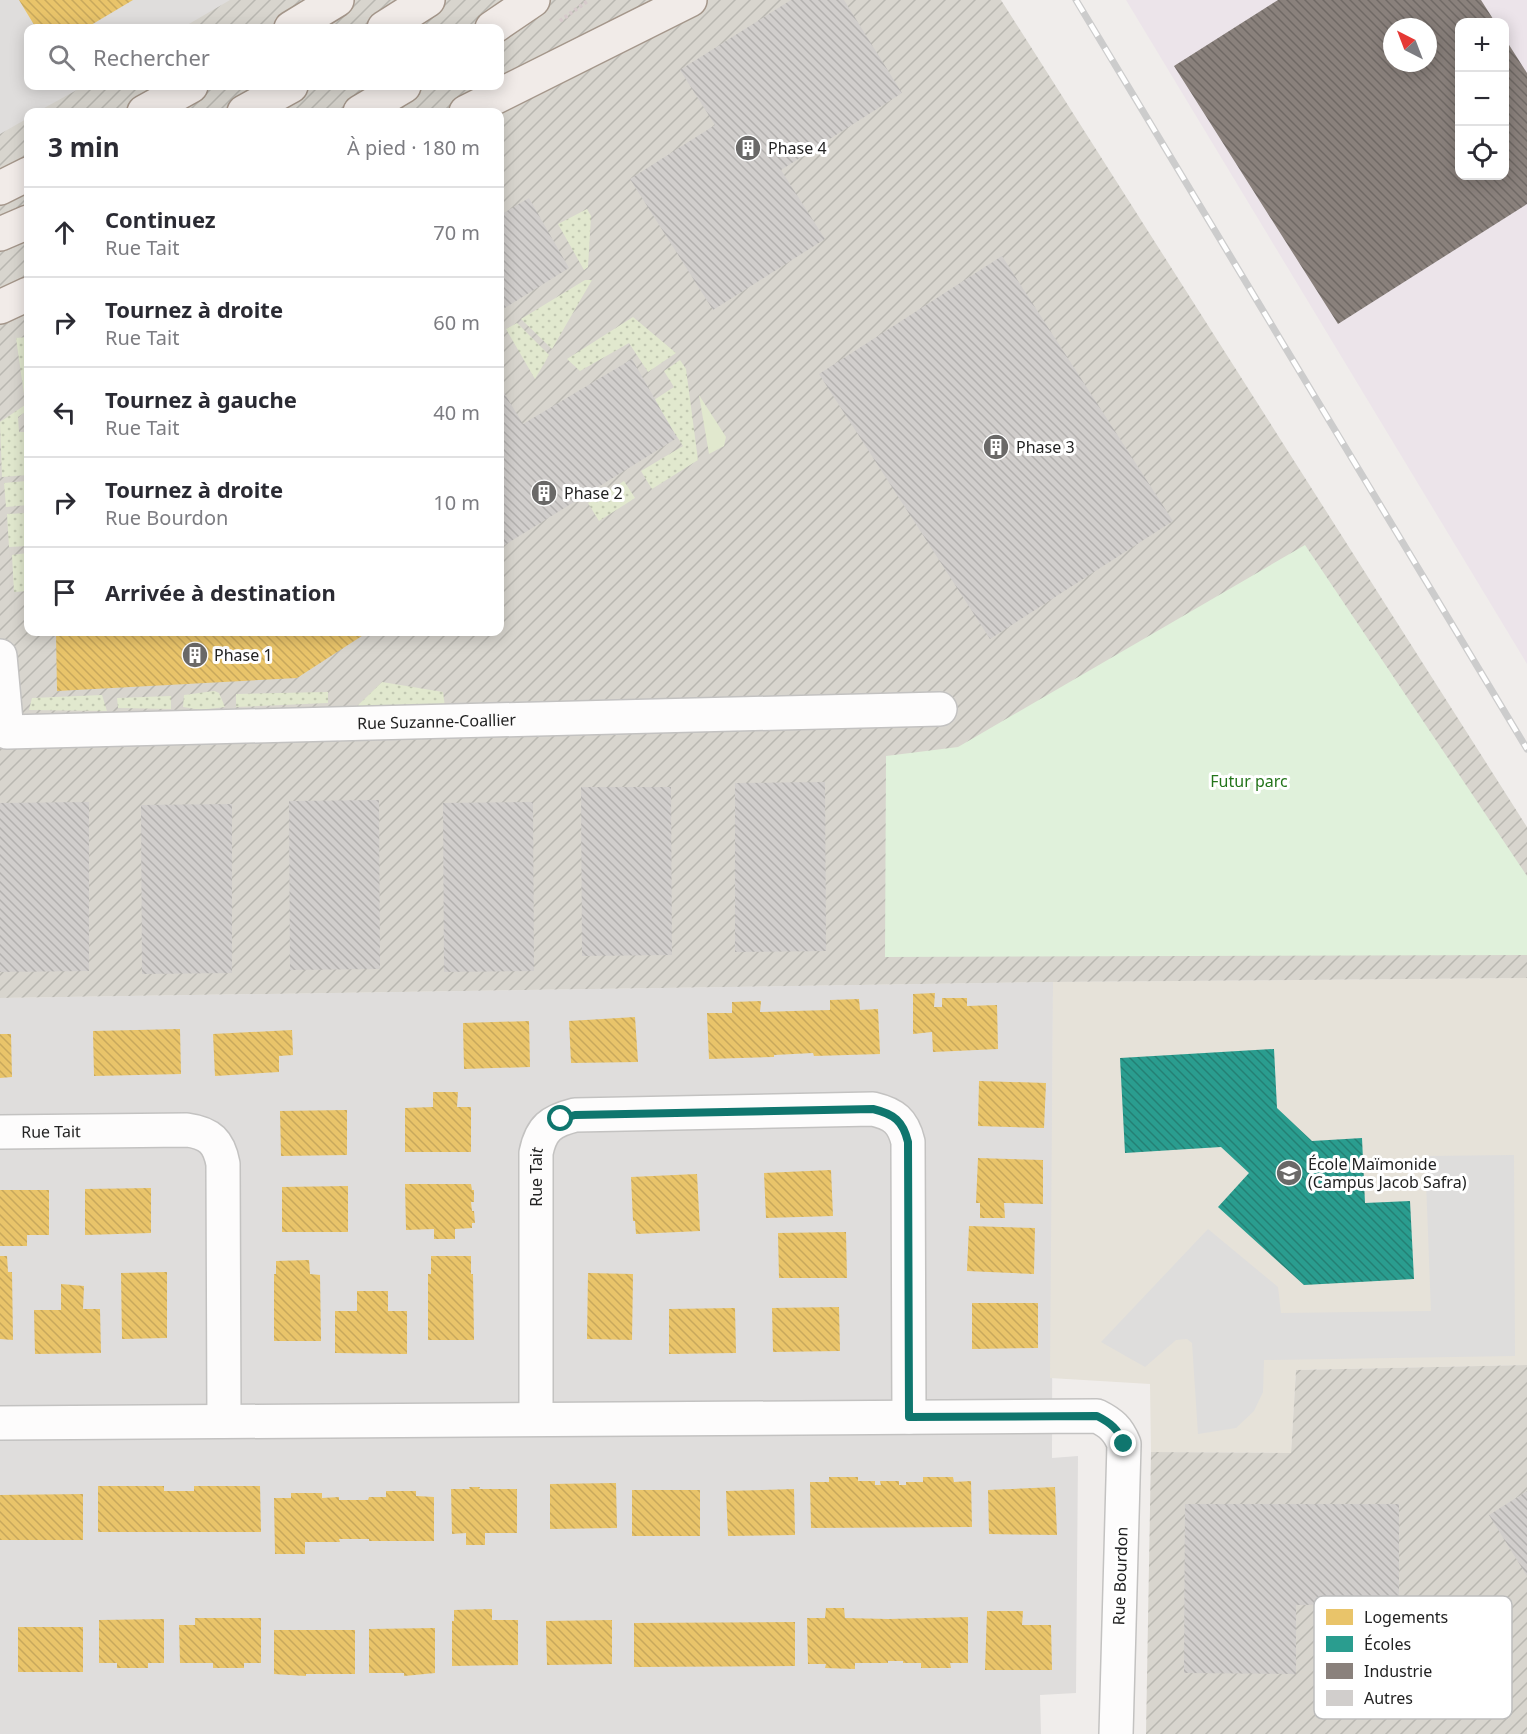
<!DOCTYPE html>
<html lang="fr">
<head>
<meta charset="utf-8">
<style>
  :root { --surface:#fff; --page:#f2f2f3; --text:#2b2b33; --muted:#7c7c81; --line:#e1e1e2 }
  body { margin:0; font-family:"Noto Sans",sans-serif; background:var(--page); color:var(--text) }
  .controls { position:absolute; right:18px; top:18px; display:grid; overflow:hidden; border-radius:12px; box-shadow:0 3px 15px #0003 }
  .controls button { width:54px; height:54px; display:grid; place-items:center; padding:0; border:0; border-bottom:2px solid var(--line); background:var(--surface); color:var(--text); font:30px sans-serif }
  .compass { position:absolute; left:1383px; top:18px; width:54px; height:54px; border-radius:50%; background:var(--surface); box-shadow:0 3px 15px #0003; rotate:318deg }
  .stop { position:absolute; width:18px; height:18px; margin:-14px; border:4px solid #0f766e; border-radius:50%; background:#fff }
  .stop.end { background:#0f766e; border-color:#fff; box-shadow:0 2px 6px #0008 }
  .list { margin:0; padding:0; list-style:none }
  h2 { display:flex; justify-content:space-between; align-items:center; height:78px; margin:0; padding:0 24px; font-size:26px }
  h2 small { font-size:20px; font-weight:400; color:var(--muted) }
  .list li { display:grid; grid-template-columns:39px 1fr auto; gap:18px; align-items:center; box-sizing:border-box; height:90px; padding:0 24px; border-top:2px solid var(--line) }
  .list b { display:block; font-size:22px; white-space:nowrap }
  .list p { margin:0; font-size:20px; white-space:nowrap; color:var(--muted) }
  .list em { font-size:20px; font-style:normal; color:var(--muted) }
  .icon { flex:none; width:33px; height:33px; fill:none; stroke:currentColor; stroke-width:2; stroke-linecap:round; stroke-linejoin:round }
  .map { position:relative; flex:none; width:1527px; height:1734px; overflow:hidden }
  .search { position:absolute; background:var(--surface); box-shadow:0 3px 15px #0003; left:24px; top:24px; width:480px; height:66px; display:flex; align-items:center; gap:15px; box-sizing:border-box; padding:0 21px; border-radius:12px; color:var(--muted); font-size:22px }
  .panel { position:absolute; background:var(--surface); box-shadow:0 3px 15px #0003; left:24px; top:108px; width:480px; height:528px; border-radius:12px }
  .map>svg:first-child { display:block }
  .residential { fill:#dfdddc }
  .industrial { fill:#ece4ea; fill-rule:evenodd }
  .education { fill:#e6e2d9 }
  .religious { fill:#dedddc }
  .construction { fill:url(#construction-furrows) }
  .grass { fill:url(#grass-dots) }
  .park { fill:#e0f1db }
  .garden { fill:#e1e8ce }
  .homes { fill:url(#homes-back-hatch) }
  .schools { fill:url(#schools-back-hatch) }
  .industry { fill:url(#industry-back-hatch); fill-rule:evenodd }
  .building { fill:url(#building-back-hatch) }
  .lines { fill:none; stroke-linecap:round; stroke-linejoin:round }
  .minor-casing { stroke:#c3c2c1; stroke-width:36 }
  .major-casing { stroke:#a4968a; stroke-width:36 }
  .path { stroke:#d6cacb; stroke-width:4; stroke-dasharray:3 3; stroke-linecap:butt }
  .minor { stroke:#fdfcfc; stroke-width:33 }
  .major { stroke:#f1ebe8; stroke-width:33 }
  .rail-casing { stroke:#ccc; stroke-width:7 }
  .rail { stroke:#fff; stroke-width:4.5; stroke-dasharray:14; stroke-linecap:butt }
  .route { stroke:#0f766e; stroke-width:8 }
  .labels { text-anchor:middle; stroke-width:6; stroke-linejoin:round; paint-order:stroke }
  .poi-label { font-size:16px; fill:#222; stroke:#fff; text-anchor:start }
  .street-label { font-size:16px; fill:#222; stroke:#fff }
  .park-label { font-size:16px; fill:#24751b; stroke:#fff }
  .key { fill:#fff; stroke:#bdbdbd; stroke-width:1.5 }
  .key-label { font-size:16px; fill:#222 }
</style>
</head>
<body>
<div class="map">
<svg width="1527" height="1734" viewBox="0 0 1527 1734">
  <defs>
    <pattern id="construction-furrows" width="10" height="10" patternUnits="userSpaceOnUse" patternTransform="scale(1.5)"><rect width="10" height="10" fill="#d8d5ce"/><path d="M-1 1l2-2M0 10L10 0M9 11l2-2" fill="none" stroke="#b9b7b1"/></pattern>
    <pattern id="grass-dots" width="8" height="8" patternUnits="userSpaceOnUse" patternTransform="scale(1.5)"><rect width="8" height="8" fill="#e1e8ce"/><path d="M2 2h.1M6 6h.1" fill="none" stroke="#c1c7b1" stroke-width="1.8" stroke-linecap="round"/></pattern>
    <pattern id="homes-back-hatch" width="6" height="6" patternUnits="userSpaceOnUse" patternTransform="scale(1.5)"><rect width="6" height="6" fill="#e9c46a"/><path d="M-1 5l2 2M0 0l6 6M5-1l2 2" fill="none" stroke="#c8a85c"/></pattern>
    <pattern id="schools-back-hatch" width="6" height="6" patternUnits="userSpaceOnUse" patternTransform="scale(1.5)"><rect width="6" height="6" fill="#2a9d8f"/><path d="M-1 5l2 2M0 0l6 6M5-1l2 2" fill="none" stroke="#248074"/></pattern>
    <pattern id="industry-back-hatch" width="6" height="6" patternUnits="userSpaceOnUse" patternTransform="scale(1.5)"><rect width="6" height="6" fill="#8a817c"/><path d="M-1 5l2 2M0 0l6 6M5-1l2 2" fill="none" stroke="#706965"/></pattern>
    <pattern id="building-back-hatch" width="6" height="6" patternUnits="userSpaceOnUse" patternTransform="scale(1.5)"><rect width="6" height="6" fill="#d1cecc"/><path d="M-1 5l2 2M0 0l6 6M5-1l2 2" fill="none" stroke="#b3b1af"/></pattern>
  </defs>
  <rect width="100%" height="100%" fill="#f0edeb"/>
  <path class="residential" d="M 0,0 L 267,0 L 217,28 L 28,28 L 28,86 L 115,86 L 67,112 L 28,112 L 28,136 L 0,154 Z
    M 1053,982 L 1052,1458 L 1078,1456 L 1076,1693 L 1040,1695 L 1041,1734 L 0,1734 L 0,998 Z"/>
  <path class="industrial" d="M 1126,0 L 1527,0 L 1527,665 L 1527,664 ZM 1460,22 L 1504,22 L 1504,176 L 1460,176 ZM 1392,27 L 1428,27 L 1428,63 L 1392,63 Z"/>
  <path class="education" d="M 1527,978 L 1527,1365 L 1296,1370 L 1291,1453 L 1151,1452 L 1150,1384 L 1050,1378 L 1053,982 Z"/>
  <path class="religious" d="M 1514,1155 L 1515,1356 L 1264,1360 L 1263,1392 L 1254,1411 L 1236,1428 L 1198,1434 L 1192,1343 L 1187,1339 L 1176,1340 L 1145,1367 L 1101,1342 L 1208,1229 L 1278,1287 L 1281,1313 L 1431,1311 L 1425,1156 Z"/>
  <path class="construction" d="M 230,0 L 1001,0 L 1527,827 L 1527,978 L 1053,982 L 0,998 L 0,134 L 28,118 L 28,632 L 500,632 L 500,112 L 37,112 L 84,86 L 500,86 L 500,28 L 182,28 Z
    M 1527,1365 L 1527,1734 L 1146,1734 L 1151,1452 L 1291,1453 L 1296,1370 Z"/>
  <path class="grass" d="M 587,209 L 591,216 L 588,267 L 584,270 L 558,224 Z
    M 585,280 L 592,280 L 552,349 L 521,319 Z
    M 633,317 L 676,353 L 648,372 L 629,343 L 580,371 L 567,359 Z
    M 517,323 L 549,355 L 535,379 L 506,329 Z
    M 28,337 L 28,391 L 24,394 L 16,338 Z
    M 680,360 L 686,369 L 698,460 L 652,489 L 641,471 L 683,446 L 654,400 L 674,387 L 664,371 Z
    M 28,403 L 28,410 L 18,417 L 19,432 L 26,432 L 25,454 L 28,455 L 28,475 L 2,477 L 0,422 Z
    M 26,481 L 28,505 L 6,507 L 4,483 Z
    M 624,481 L 635,498 L 599,521 L 588,503 Z
    M 27,513 L 28,546 L 9,547 L 7,514 Z
    M 27,553 L 28,591 L 14,592 L 12,555 Z
    M 382,682 L 443,692 L 445,707 L 354,709 Z
    M 214,691 L 219,693 L 225,707 L 201,710 L 183,707 L 184,695 Z
    M 328,692 L 328,703 L 236,707 L 236,694 Z
    M 102,695 L 107,711 L 29,710 L 32,698 Z
    M 171,696 L 171,709 L 118,708 L 117,698 Z"/>
  <path class="park" d="M 1305,545 L 1527,876 L 1527,955 L 885,957 L 886,756 L 958,747 Z"/>
  <path class="garden" d="M 699,395 L 726,437 L 724,446 L 709,454 Z"/>
  <path class="homes" d="M 19,0 L 133,0 L 86,28 L 36,28 Z
    M 56,632 L 368,632 L 297,678 L 57,691 Z
    M 935,993 L 934,1007 L 942,1007 L 942,998 L 967,998 L 967,1006 L 997,1005 L 998,1049 L 933,1052 L 932,1032 L 913,1034 L 913,994 Z
    M 859,999 L 860,1010 L 878,1009 L 880,1054 L 814,1056 L 813,1053 L 774,1055 L 774,1057 L 709,1059 L 707,1013 L 732,1013 L 732,1002 L 761,1001 L 760,1012 L 793,1011 L 830,1010 L 830,1000 Z
    M 635,1017 L 638,1062 L 571,1063 L 569,1021 Z
    M 529,1021 L 530,1067 L 464,1069 L 463,1023 Z
    M 180,1029 L 181,1074 L 94,1076 L 93,1031 Z
    M 292,1030 L 293,1055 L 279,1056 L 279,1072 L 215,1076 L 213,1034 Z
    M 0,1034 L 11,1034 L 12,1077 L 0,1078 Z
    M 979,1081 L 1046,1083 L 1044,1128 L 978,1126 Z
    M 433,1092 L 458,1092 L 457,1107 L 471,1107 L 471,1152 L 405,1152 L 405,1108 L 433,1107 Z
    M 347,1110 L 347,1155 L 281,1156 L 280,1111 Z
    M 978,1158 L 1043,1160 L 1043,1204 L 1004,1203 L 1005,1218 L 980,1218 L 980,1203 L 976,1203 Z
    M 831,1170 L 833,1216 L 766,1218 L 764,1173 Z
    M 697,1174 L 700,1231 L 636,1234 L 635,1221 L 633,1221 L 631,1177 Z
    M 405,1184 L 471,1184 L 472,1190 L 474,1190 L 474,1202 L 471,1202 L 472,1211 L 474,1211 L 475,1223 L 472,1223 L 472,1228 L 455,1229 L 455,1239 L 434,1239 L 434,1229 L 406,1230 Z
    M 348,1186 L 348,1232 L 282,1232 L 282,1187 Z
    M 151,1188 L 151,1233 L 85,1235 L 85,1189 Z
    M 0,1190 L 49,1190 L 49,1235 L 27,1235 L 27,1246 L 0,1246 Z
    M 969,1226 L 1035,1228 L 1034,1274 L 967,1271 Z
    M 846,1232 L 847,1278 L 779,1278 L 778,1233 Z
    M 0,1256 L 7,1256 L 8,1272 L 12,1272 L 13,1340 L 0,1339 Z
    M 431,1256 L 471,1256 L 471,1274 L 473,1274 L 474,1340 L 428,1340 L 428,1274 L 431,1274 Z
    M 309,1260 L 310,1274 L 320,1275 L 321,1341 L 274,1341 L 274,1274 L 276,1274 L 276,1261 Z
    M 167,1272 L 167,1338 L 122,1339 L 121,1273 Z
    M 588,1273 L 633,1274 L 632,1340 L 587,1339 Z
    M 61,1284 L 84,1286 L 83,1309 L 100,1309 L 101,1353 L 35,1354 L 34,1310 L 61,1310 Z
    M 357,1291 L 388,1291 L 388,1311 L 407,1311 L 407,1354 L 335,1353 L 335,1311 L 357,1311 Z
    M 972,1303 L 1038,1303 L 1038,1348 L 972,1349 Z
    M 839,1307 L 840,1351 L 773,1352 L 772,1308 Z
    M 735,1308 L 736,1353 L 669,1354 L 669,1309 Z
    M 829,1477 L 858,1477 L 858,1481 L 875,1481 L 875,1485 L 881,1485 L 880,1481 L 899,1481 L 899,1485 L 906,1485 L 906,1482 L 923,1482 L 923,1477 L 953,1477 L 954,1482 L 971,1481 L 972,1527 L 811,1528 L 810,1482 L 829,1482 Z
    M 616,1483 L 617,1528 L 550,1529 L 550,1484 Z
    M 98,1486 L 164,1486 L 164,1491 L 194,1491 L 194,1486 L 260,1486 L 261,1532 L 98,1532 Z
    M 469,1487 L 480,1487 L 479,1489 L 517,1489 L 517,1533 L 485,1533 L 485,1545 L 466,1545 L 466,1533 L 452,1534 L 451,1489 L 470,1489 Z
    M 1055,1487 L 1057,1535 L 989,1534 L 988,1490 Z
    M 794,1489 L 795,1535 L 728,1536 L 726,1491 Z
    M 632,1490 L 700,1490 L 700,1536 L 632,1536 Z
    M 386,1491 L 416,1491 L 416,1496 L 434,1497 L 434,1541 L 369,1541 L 369,1539 L 339,1539 L 340,1542 L 305,1542 L 305,1554 L 275,1554 L 274,1498 L 291,1498 L 291,1493 L 322,1493 L 322,1498 L 339,1497 L 339,1500 L 368,1500 L 369,1497 L 386,1497 Z
    M 83,1494 L 83,1540 L 0,1540 L 0,1495 Z
    M 826,1608 L 844,1608 L 845,1618 L 888,1619 L 968,1617 L 968,1663 L 950,1663 L 951,1668 L 921,1668 L 921,1663 L 903,1663 L 903,1661 L 888,1661 L 888,1663 L 855,1663 L 855,1669 L 825,1668 L 826,1664 L 808,1664 L 807,1618 L 825,1618 Z
    M 492,1609 L 492,1620 L 518,1620 L 518,1665 L 452,1666 L 452,1621 L 454,1621 L 454,1610 Z
    M 987,1611 L 1023,1611 L 1022,1625 L 1051,1625 L 1052,1670 L 985,1670 Z
    M 195,1618 L 261,1618 L 261,1663 L 244,1663 L 244,1668 L 213,1668 L 213,1663 L 180,1663 L 179,1625 L 195,1625 Z
    M 164,1619 L 164,1663 L 148,1663 L 148,1668 L 117,1668 L 117,1663 L 99,1663 L 99,1620 Z
    M 612,1620 L 612,1664 L 547,1665 L 546,1621 Z
    M 795,1622 L 795,1666 L 634,1667 L 634,1623 Z
    M 18,1627 L 83,1627 L 83,1672 L 18,1672 Z
    M 435,1628 L 435,1673 L 404,1676 L 404,1673 L 369,1673 L 369,1629 Z
    M 274,1630 L 355,1630 L 355,1674 L 306,1674 L 306,1676 L 274,1674 Z"/>
  <path class="schools" d="M 1274,1049 L 1277,1108 L 1312,1141 L 1362,1138 L 1365,1203 L 1410,1201 L 1414,1279 L 1304,1285 L 1218,1207 L 1249,1173 L 1221,1147 L 1125,1153 L 1120,1058 Z"/>
  <path class="industry" d="M 1278,0 L 1481,0 L 1495,22 L 1460,22 L 1460,176 L 1504,176 L 1504,37 L 1527,73 L 1527,204 L 1338,324 L 1174,66 ZM 1392,27 L 1428,27 L 1428,63 L 1392,63 Z"/>
  <path class="building" d="M 791,0 L 844,0 L 902,93 L 781,170 L 825,239 L 713,310 L 630,179 L 715,125 L 680,70 Z
    M 529,198 L 569,268 L 500,311 L 500,215 Z
    M 1002,256 L 1173,521 L 990,639 L 819,374 Z
    M 632,359 L 677,438 L 500,548 L 500,386 L 523,424 Z
    M 825,782 L 826,951 L 735,952 L 735,783 Z
    M 581,787 L 671,787 L 672,955 L 582,956 Z
    M 379,800 L 380,969 L 290,970 L 289,801 Z
    M 89,802 L 89,971 L 0,972 L 0,803 Z
    M 533,802 L 534,971 L 444,972 L 443,803 Z
    M 232,804 L 232,973 L 142,974 L 141,805 Z
    M 1527,1491 L 1527,1576 L 1489,1515 Z
    M 1185,1504 L 1399,1504 L 1399,1604 L 1296,1605 L 1296,1674 L 1184,1673 Z"/>
  <g class="lines">
    <g class="minor-casing">
      <g id="minor">
        <path id="s1" d="M 0,656 L 7,732 L 940,709"/>
        <path id="s2" d="M 0,1132 L 187,1130 C 210,1133 219,1142 223,1164 L 224,1421"/>
        <path id="s3" d="M 536,1419 L 536,1153 C 541,1128 551,1121 575,1115 L 873,1109 C 894,1114 903,1121 908,1142 L 909,1417"/>
        <path d="M 0,1423 L 1097,1416 C 1111,1423 1118,1429 1124,1444 L 1116,1734"/>
      </g>
    </g>
    <g class="major-casing">
      <path id="major" d="M 291,28 L 337,0
        M 384,28 L 428,0
        M 492,28 L 533,0
        M 144,112 L 191,86
        M 244,112 L 291,86
        M 360,112 L 404,86
        M 466,112 L 690,0
        M 0,188 L 28,174
        M 0,234 L 28,222
        M 0,307 L 28,294"/>
    </g>
    <path class="path" d="M 560,21 L 589,0"/>
    <use href="#minor" class="minor"/>
    <use href="#major" class="major"/>
    <g class="rail-casing">
      <path id="rail" d="M 1076,0 L 1527,749"/>
    </g>
    <use href="#rail" class="rail"/>
  </g>
  <g class="lines">
    <path class="route" d="M 561,1119 L 575,1115 L 873,1109 C 894,1114 903,1121 908,1142 L 909,1417 L 1097,1416 C 1111,1423 1118,1429 1124,1444"/>
  </g>
  <defs>
    <g id="building-disc" transform="scale(1.35)"><circle r="9.5" fill="#6a6968" stroke="#fff"/><path d="M-4-6H4V6H1V3H-1V6H-4ZM-2.5-4.3h1.7v1.8h-1.7ZM.8-4.3h1.7v1.8H.8ZM-2.5-1h1.7V.8h-1.7ZM.8-1h1.7V.8H.8Z" fill="#fff"/></g>
    <g id="school-disc" transform="scale(1.35)"><circle r="9.5" fill="#6a6968" stroke="#fff"/><path d="M0-5L7-2L0 1L-7-2ZM-4 1L0 2.5L4 1V4Q0 6-4 4Z" fill="#fff"/></g>
  </defs>
  <g fill-rule="evenodd">
    <use href="#building-disc" x="748" y="148"/>
    <use href="#building-disc" x="996" y="447"/>
    <use href="#building-disc" x="544" y="493"/>
    <use href="#building-disc" x="195" y="655"/>
    <use href="#school-disc" x="1289" y="1173"/>
  </g>
  <g class="labels">
    <g class="poi-label">
      <text x="768" y="154">Phase 4</text>
      <text x="1016" y="453">Phase 3</text>
      <text x="564" y="499">Phase 2</text>
      <text x="214" y="661">Phase 1</text>
      <text x="1308" y="1170">École Maïmonide<tspan x="1308" dy="18">(Campus Jacob Safra)</tspan></text>
    </g>
    <g class="street-label">
      <text dy="6" stroke="none"><textPath href="#s1" startOffset="506">Rue Suzanne-Coallier</textPath></text>
      <text dy="6" stroke="none"><textPath href="#s2" startOffset="51">Rue Tait</textPath></text>
      <text dy="6" stroke="none"><textPath href="#s3" startOffset="242">Rue Tait</textPath></text>
      <text transform="translate(1120 1576) rotate(-88)" y="6">Rue Bourdon</text>
    </g>
    <g class="park-label">
      <text x="1249" y="787">Futur parc</text>
    </g>
  </g>
  <rect x="1314" y="1596" width="198" height="123" rx="9" class="key"/>
  <rect x="1326" y="1609" width="27" height="16" fill="#e9c46a"/>
  <rect x="1326" y="1636" width="27" height="16" fill="#2a9d8f"/>
  <rect x="1326" y="1663" width="27" height="16" fill="#8a817c"/>
  <rect x="1326" y="1690" width="27" height="16" fill="#d1cecc"/>
  <g class="key-label">
    <text x="1364" y="1623">Logements</text>
    <text x="1364" y="1650">Écoles</text>
    <text x="1364" y="1677">Industrie</text>
    <text x="1364" y="1704">Autres</text>
  </g>
</svg>
<div class="controls">
<button>+</button>
<button>−</button>
<button><svg class="icon" aria-label="locate" viewBox="0 0 24 24"><circle cx="12" cy="12" r="6"/><path d="M12 2v4M12 18v4M2 12h4M18 12h4"/></svg></button>
</div>
<svg class="compass" viewBox="-18 -18 36 36"><path d="M0-13l5 13h-10z" fill="#e53935"/><path d="M0 13l5-13h-10z" fill="#7c7c81"/></svg>
<div class="stop" style="left:561px;top:1119px"></div>
<div class="stop end" style="left:1124px;top:1444px"></div>
<div class="search"><svg class="icon" aria-label="search" viewBox="0 0 24 24"><circle cx="10" cy="10" r="6"/><path d="M15 15l6 6"/></svg>Rechercher</div>
<section class="panel">
<h2>3 min<small>À pied · 180 m</small></h2>
<ul class="list">
<li><svg class="icon" aria-label="ahead" viewBox="0 0 24 24"><path d="M12 20V5M6 11l6-6 6 6"/></svg><div><b>Continuez</b><p>Rue Tait</p></div><em>70 m</em></li>
<li><svg class="icon" aria-label="right" viewBox="0 0 24 24"><path d="M7 20v-9h11M14 6l5 5-5 5"/></svg><div><b>Tournez à droite</b><p>Rue Tait</p></div><em>60 m</em></li>
<li><svg class="icon" aria-label="left" viewBox="0 0 24 24"><path d="M17 20v-9H6M10 6l-5 5 5 5"/></svg><div><b>Tournez à gauche</b><p>Rue Tait</p></div><em>40 m</em></li>
<li><svg class="icon" aria-label="right" viewBox="0 0 24 24"><path d="M7 20v-9h11M14 6l5 5-5 5"/></svg><div><b>Tournez à droite</b><p>Rue Bourdon</p></div><em>10 m</em></li>
<li><svg class="icon" aria-label="arrive" viewBox="0 0 24 24"><path d="M6 21V4h12l-3 4 3 4H6"/></svg><div><b>Arrivée à destination</b></div></li>
</ul>
</section>
</div>
</body>
</html>
